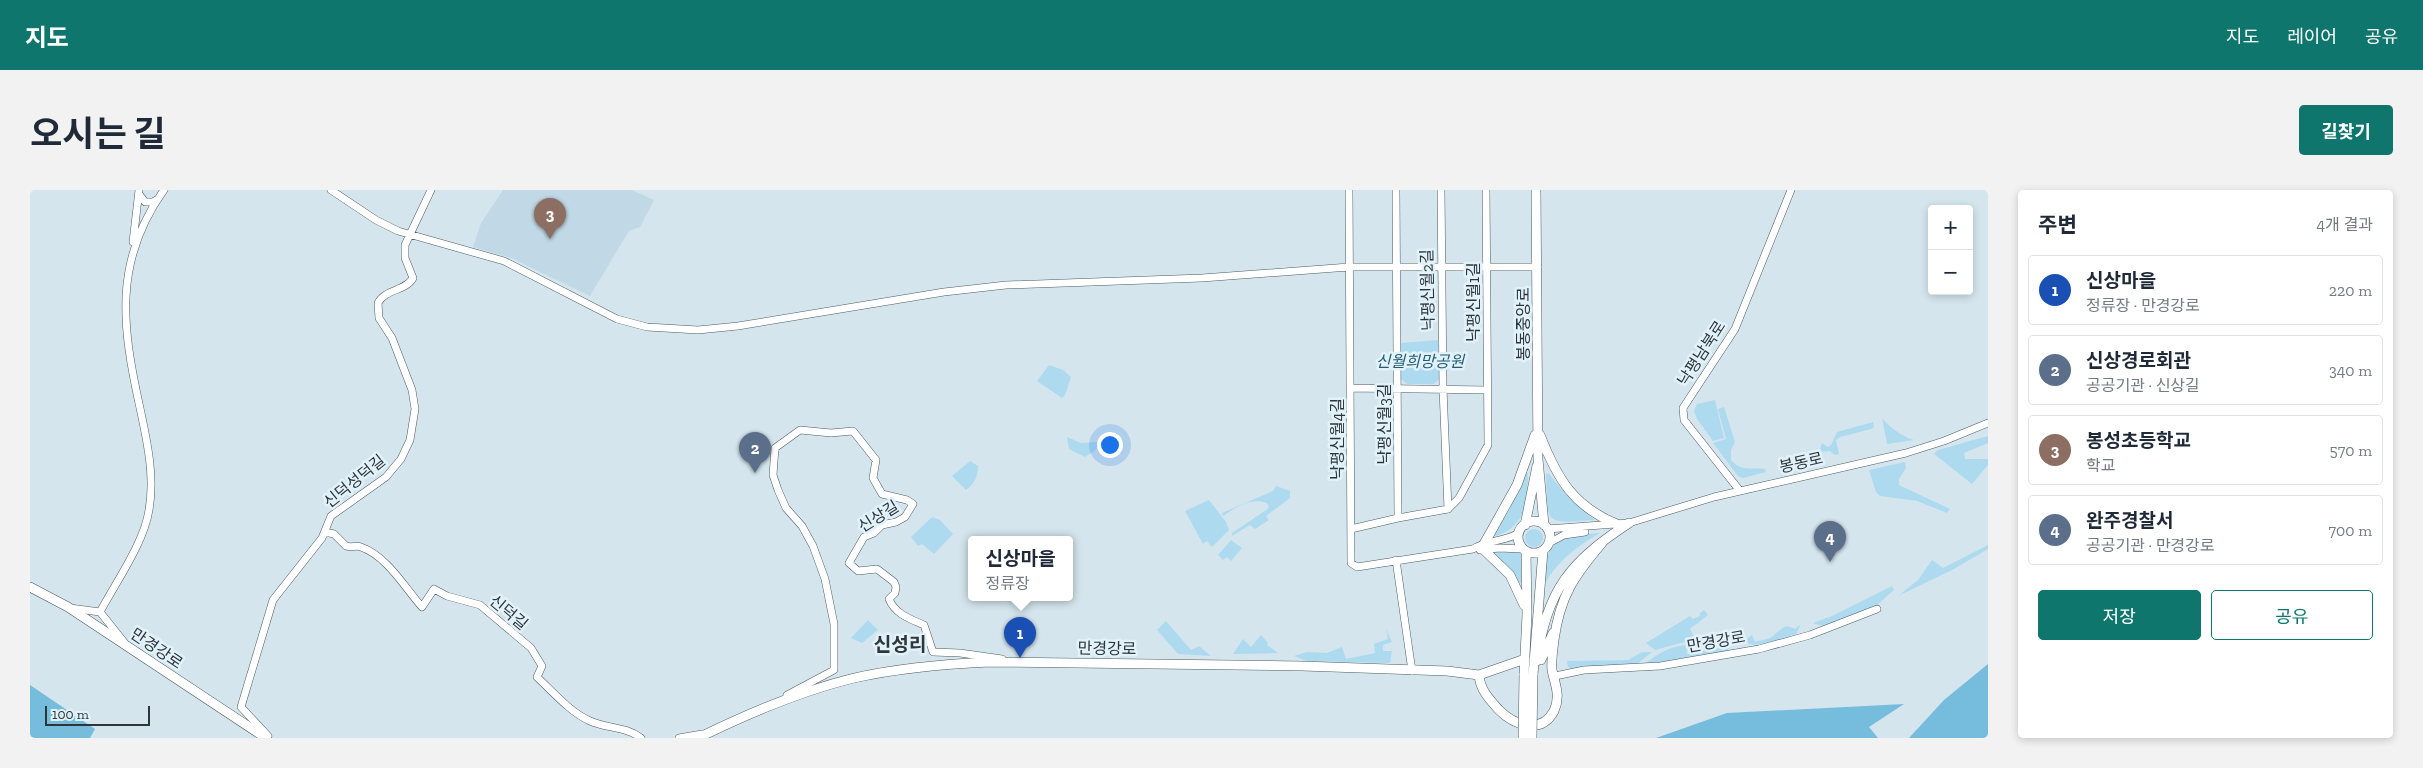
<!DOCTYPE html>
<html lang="ko">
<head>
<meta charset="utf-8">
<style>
  :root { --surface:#fff; --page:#f2f2f3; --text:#1f2937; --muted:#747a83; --line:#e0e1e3; --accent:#0f766e }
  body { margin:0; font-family:"Zilla Slab","Noto Sans KR",serif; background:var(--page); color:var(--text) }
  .controls { position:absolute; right:15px; top:15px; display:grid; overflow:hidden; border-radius:5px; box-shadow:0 2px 8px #0003 }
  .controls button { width:45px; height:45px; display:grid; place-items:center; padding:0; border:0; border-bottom:1px solid var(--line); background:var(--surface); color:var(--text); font:25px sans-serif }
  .scale { position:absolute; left:15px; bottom:12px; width:105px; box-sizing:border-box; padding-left:5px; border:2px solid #2f3639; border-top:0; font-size:14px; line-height:18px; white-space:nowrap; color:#2f3639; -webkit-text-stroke:4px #e1f2fb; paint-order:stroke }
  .you { position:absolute; left:1079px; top:254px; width:18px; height:18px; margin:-12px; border:4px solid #fff; border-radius:50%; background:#1a73e8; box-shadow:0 0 0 8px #1a73e833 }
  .badge { display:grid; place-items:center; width:32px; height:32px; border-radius:50%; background:var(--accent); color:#fff; font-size:16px; font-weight:700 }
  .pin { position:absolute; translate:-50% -41px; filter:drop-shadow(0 1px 2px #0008) }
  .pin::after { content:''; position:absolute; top:26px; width:18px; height:15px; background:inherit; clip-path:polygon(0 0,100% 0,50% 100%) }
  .popup { position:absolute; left:938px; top:346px; width:105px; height:65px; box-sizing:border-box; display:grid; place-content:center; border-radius:5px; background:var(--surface); filter:drop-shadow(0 1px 4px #0005); font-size:16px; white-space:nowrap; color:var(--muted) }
  .popup b { font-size:19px; color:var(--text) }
  .popup::after { content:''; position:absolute; left:50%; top:100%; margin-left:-10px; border:10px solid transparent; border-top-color:var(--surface) }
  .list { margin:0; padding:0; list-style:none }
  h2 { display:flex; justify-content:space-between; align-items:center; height:65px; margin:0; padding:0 20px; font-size:21px }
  h2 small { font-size:16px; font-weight:400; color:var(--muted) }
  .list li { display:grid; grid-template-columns:32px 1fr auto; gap:15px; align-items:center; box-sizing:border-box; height:70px; margin:0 10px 10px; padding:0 10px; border:1px solid var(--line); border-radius:5px }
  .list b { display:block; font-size:19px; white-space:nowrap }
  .list p { margin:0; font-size:16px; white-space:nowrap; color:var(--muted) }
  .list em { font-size:16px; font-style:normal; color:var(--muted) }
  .actions { display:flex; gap:10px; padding:15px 20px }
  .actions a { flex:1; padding:11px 0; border:1px solid var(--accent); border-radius:5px; text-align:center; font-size:18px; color:var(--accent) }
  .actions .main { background:var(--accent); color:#fff }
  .map { position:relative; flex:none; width:1958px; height:548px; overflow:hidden; border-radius:5px }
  header { display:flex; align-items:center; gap:30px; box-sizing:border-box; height:70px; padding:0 25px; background:var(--accent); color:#fff }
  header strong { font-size:24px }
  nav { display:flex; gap:28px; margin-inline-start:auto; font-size:18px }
  .intro { display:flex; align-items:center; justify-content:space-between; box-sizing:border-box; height:120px; padding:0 30px }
  h1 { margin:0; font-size:35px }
  .button { padding:12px 22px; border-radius:5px; background:var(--accent); color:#fff; font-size:18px; font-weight:700 }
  main { display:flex; gap:30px; padding:0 30px }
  aside { flex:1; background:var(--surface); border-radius:5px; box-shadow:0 2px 8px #0003 }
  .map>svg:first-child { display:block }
  .built { fill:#c1d9e6 }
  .green { fill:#aedaf0 }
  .water { fill:#76bcdc }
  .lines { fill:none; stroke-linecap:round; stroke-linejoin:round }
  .street-casing { stroke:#4d5b62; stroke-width:8 }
  .secondary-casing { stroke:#4d5b62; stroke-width:10 }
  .street { stroke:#fff; stroke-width:7 }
  .secondary { stroke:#fff; stroke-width:9 }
  .secondary-bridge-casing { stroke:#4d5b62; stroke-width:10; stroke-linecap:butt }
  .secondary-bridge { stroke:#fff; stroke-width:9 }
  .labels { text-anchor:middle; stroke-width:5; stroke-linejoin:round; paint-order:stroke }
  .street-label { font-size:16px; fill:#2f3639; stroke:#e1f2fb }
  .park-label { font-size:16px; font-style:italic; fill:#265d74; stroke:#e1f2fb }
  .quarter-label { font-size:19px; font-weight:bold; fill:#2f3639; stroke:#e1f2fb }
</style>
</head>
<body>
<header>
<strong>지도</strong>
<nav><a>지도</a><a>레이어</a><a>공유</a></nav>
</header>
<div class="intro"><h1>오시는 길</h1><a class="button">길찾기</a></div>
<main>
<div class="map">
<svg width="1958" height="548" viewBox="0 0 1958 548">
  <rect width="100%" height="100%" fill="#d4e5ed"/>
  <path class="built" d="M 473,0 L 602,0 L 624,10 L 610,37 L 599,41 L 560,106 L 481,68 L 443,57 L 451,33 Z"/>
  <path class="green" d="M 1408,150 L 1409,189 L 1404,194 L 1377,194 L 1371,189 L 1371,153 Z
    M 1019,175 L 1033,180 L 1041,187 L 1035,205 L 1032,208 L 1007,191 Z
    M 1685,210 L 1694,248 L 1683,251 L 1667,229 L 1664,221 L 1667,214 Z
    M 1694,217 L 1705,252 L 1701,260 L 1701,270 C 1712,282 1721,277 1735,279 L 1736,282 L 1713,288 L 1708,286 L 1683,253 L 1696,249 L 1688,219 Z
    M 1852,228 C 1858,236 1874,248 1884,250 L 1857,254 Z
    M 1843,232 L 1844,237 L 1841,239 L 1810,247 L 1806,250 L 1809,264 L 1805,265 L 1800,261 L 1789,262 L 1792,253 L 1798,257 L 1801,255 L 1807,242 Z
    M 1958,246 L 1958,253 L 1934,263 L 1935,269 L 1958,269 L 1958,275 L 1942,294 L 1904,264 L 1908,260 Z
    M 1037,247 L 1051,253 L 1068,252 L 1071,256 L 1055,267 L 1039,259 Z
    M 940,271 L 948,276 C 948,287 944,294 936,300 L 922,286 Z
    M 1875,272 L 1876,278 L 1869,289 L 1869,295 L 1920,319 L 1917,323 L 1887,311 L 1850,306 L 1846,302 L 1839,280 Z
    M 1498,283 C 1498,313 1495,339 1462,347 L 1479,321 L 1495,284 Z
    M 1518,283 L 1541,310 L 1565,330 C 1513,333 1518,336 1516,285 Z
    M 1246,296 L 1260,301 L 1260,308 L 1236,326 L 1239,330 L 1225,339 L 1220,335 L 1202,346 L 1202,343 L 1239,318 L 1237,313 C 1221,307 1206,317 1193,326 L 1192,323 L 1243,301 Z
    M 1179,310 L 1196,332 L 1199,340 L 1182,357 L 1177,351 L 1173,354 L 1155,321 Z
    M 902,327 L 910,330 L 923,344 L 904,364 L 892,354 L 888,356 L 881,347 Z
    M1495 348a9 9 0 1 1 18 0a9 9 0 1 1-18 0Z
    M 1570,343 C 1549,355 1526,372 1515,394 C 1512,401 1511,410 1510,417 C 1512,397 1510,361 1531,350 C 1542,344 1558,344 1570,343 Z
    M 1201,350 L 1212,358 L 1201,371 L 1197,367 L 1193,370 L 1188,365 Z
    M 1958,355 L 1958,359 L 1924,379 L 1868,406 L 1888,390 L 1902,370 L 1913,378 Z
    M 1466,360 L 1492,363 L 1491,393 L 1488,393 L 1480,378 L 1464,365 L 1463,362 Z
    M 1862,396 L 1864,400 L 1846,416 L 1796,437 L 1783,433 L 1802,426 Z
    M 1674,420 L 1678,425 L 1660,439 L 1665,449 L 1625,460 L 1616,453 L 1660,426 L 1663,429 L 1670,426 L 1670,423 Z
    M 838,430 L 848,440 L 832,453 L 821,448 Z
    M 1136,431 L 1161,460 L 1169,456 L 1181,466 L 1148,464 L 1127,440 Z
    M 1771,434 L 1766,444 C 1751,448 1726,461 1714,451 L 1722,445 L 1725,452 C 1730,450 1739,450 1743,446 C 1748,442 1750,439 1757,436 L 1765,439 Z
    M 1356,439 L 1362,452 L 1353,455 L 1353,461 L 1362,461 L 1360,473 L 1276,471 L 1264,466 L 1277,462 L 1297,463 L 1312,457 L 1316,469 L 1345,463 L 1344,454 L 1358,449 Z
    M 1231,445 L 1238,453 L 1237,455 L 1248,463 L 1203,464 L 1213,449 L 1221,457 Z
    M 1656,455 L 1657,464 L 1700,456 L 1698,461 L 1651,471 L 1615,474 C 1628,463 1639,457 1656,455 Z
    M 1612,462 L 1622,462 L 1606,475 L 1541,479 L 1538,477 L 1537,471 L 1598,470 Z"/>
  <path class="water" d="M 1958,474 L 1958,548 L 1879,548 L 1914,510 Z
    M 0,495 L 65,539 L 60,548 L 0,548 Z
    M 1874,514 L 1839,537 L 1848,548 L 1626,548 L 1697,523 Z"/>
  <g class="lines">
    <g class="street-casing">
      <path id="street" d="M 301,0 L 346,30 L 368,41 L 474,71 L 587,129 L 617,137 L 668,140 L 708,136 L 914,102 L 976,95 L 1172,88 L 1319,77 L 1508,77
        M 1319,0 L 1321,373 L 1327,377 L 1443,359 C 1456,350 1474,352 1489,343
        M 1366,0 L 1368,328 L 1418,319
        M 1411,0 L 1413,199 L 1418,319
        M 109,4 L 115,12 L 123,12 L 128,9
        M 103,52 L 109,0
        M 1320,198 L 1457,200
        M 1710,301 L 1654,230 L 1653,218 L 1705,139 L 1761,0
        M 1418,319 L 1429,308 L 1458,255 L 1456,0
        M 1321,339 L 1368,328
        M 1517,339 L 1599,333 L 1684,307 L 1876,263 L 1914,251 L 1958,233
        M 295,342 L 304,344 L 316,356 C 322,358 326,355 331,357 C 357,366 375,398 392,417 L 404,399 L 417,406 L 450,415 L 501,458 L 512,476 L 507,487 C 523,502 540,522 560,531 C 578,539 595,536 611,548
        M 1519,353 L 1534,345 L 1555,342
        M 1450,360 L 1469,358 L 1493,359
        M 1366,370 L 1382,481
        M 40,418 L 70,422 L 94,452
        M 70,422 C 86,392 114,353 119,320 C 125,286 117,251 110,218 C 92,137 83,71 134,0
        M 1525,486 L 1554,480 L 1630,476 L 1729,459 L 1780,445 L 1847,419
        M 757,505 L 804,480 L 804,434 L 795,389 L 783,356 L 772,336 L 756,318 L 748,300 L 743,285 L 745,258 L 770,240 L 801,243 L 823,241 L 846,270 L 843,288 L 852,304 L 877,310 L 883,314 L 875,327 L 866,332 L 852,335 L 844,343 L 834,347 L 819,373 L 828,381 L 847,379 L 864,392 L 866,397 L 865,403 L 859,409 C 865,424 880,429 894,435 L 903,462 L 930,463 L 972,469
        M 238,546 L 211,517 L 243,410 L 292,348 L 301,326 L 356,287 L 371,269 L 380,250 L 385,219 L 382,200 L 362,148 L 349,128 L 348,113 C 355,99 376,101 383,88 L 375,68 L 375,55 L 401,0
        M 649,548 L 672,544"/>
    </g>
    <g class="secondary-casing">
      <path id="secondary" d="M 1506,0 L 1508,269 L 1514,335
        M 1510,245 C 1527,288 1543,317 1589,335
        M1488 347a16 16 0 1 1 32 0a16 16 0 1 1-32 0Z
        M 1495,335 L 1507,276
        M 1454,354 L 1487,295 L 1505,245
        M 1454,360 L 1480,385 L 1494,415
        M 0,397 L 38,417 L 236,548
        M 1511,470 L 1523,443
        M 1507,471 C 1516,400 1541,371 1599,333
        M 1449,485 C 1450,500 1460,510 1469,520 C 1484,535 1511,545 1524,521 C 1531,505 1525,495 1522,480 C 1521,471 1523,459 1524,450 C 1530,406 1544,386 1572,353
        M 1494,485 L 1497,425 L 1496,361
        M 1503,485 L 1513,361
        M 668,548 C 717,524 770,501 824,488 C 869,478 914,474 960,472 L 1272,476 L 1417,481 L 1449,485 L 1495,469"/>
    </g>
    <use href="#street" class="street"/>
    <use href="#secondary" class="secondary"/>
    <g class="secondary-bridge-casing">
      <path id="secondary-bridge" d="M 1493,548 L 1494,485
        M 1502,548 L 1503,485"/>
    </g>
    <use href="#secondary-bridge" class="secondary-bridge"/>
  </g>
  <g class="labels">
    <g class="street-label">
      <text transform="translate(1397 100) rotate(-91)" y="6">낙평신월2길</text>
      <text transform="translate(1443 112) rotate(-90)" y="6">낙평신월1길</text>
      <text transform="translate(1493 134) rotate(-90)" y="6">봉동중앙로</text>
      <text transform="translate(1671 163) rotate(-57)" y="6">낙평남북로</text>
      <text transform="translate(1354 234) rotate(-90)" y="6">낙평신월3길</text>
      <text transform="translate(1307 249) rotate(-90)" y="6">낙평신월4길</text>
      <text transform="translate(1771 272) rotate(-13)" y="6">봉동로</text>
      <text transform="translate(324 291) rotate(-39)" y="6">신덕성덕길</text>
      <text transform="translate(848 326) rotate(-32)" y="6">신상길</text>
      <text transform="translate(479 422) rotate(40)" y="6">신덕길</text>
      <text transform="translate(1686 451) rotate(-10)" y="6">만경강로</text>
      <text transform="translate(127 458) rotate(34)" y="6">만경강로</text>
      <text transform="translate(1077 458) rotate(1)" y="6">만경강로</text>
    </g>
    <g class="park-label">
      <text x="1390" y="177">신월희망공원</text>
    </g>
    <g class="quarter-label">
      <text x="870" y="461">신성리</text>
    </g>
  </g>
</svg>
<div class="controls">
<button>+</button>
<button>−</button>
</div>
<div class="scale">100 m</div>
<div class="you"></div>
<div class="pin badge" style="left:990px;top:468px;background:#1a4fb4">1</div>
<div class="popup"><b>신상마을</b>정류장</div>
<div class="pin badge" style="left:725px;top:283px;background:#5c6f8a">2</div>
<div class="pin badge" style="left:520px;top:49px;background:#8d6e63">3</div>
<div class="pin badge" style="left:1800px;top:372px;background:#5c6f8a">4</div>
</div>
<aside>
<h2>주변<small>4개 결과</small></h2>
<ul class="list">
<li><span class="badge" style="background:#1a4fb4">1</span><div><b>신상마을</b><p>정류장 · 만경강로</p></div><em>220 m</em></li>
<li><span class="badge" style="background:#5c6f8a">2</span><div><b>신상경로회관</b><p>공공기관 · 신상길</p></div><em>340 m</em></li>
<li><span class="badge" style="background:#8d6e63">3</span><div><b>봉성초등학교</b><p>학교</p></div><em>570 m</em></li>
<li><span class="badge" style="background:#5c6f8a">4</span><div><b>완주경찰서</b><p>공공기관 · 만경강로</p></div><em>700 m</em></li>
</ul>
<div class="actions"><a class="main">저장</a><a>공유</a></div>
</aside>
</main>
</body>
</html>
